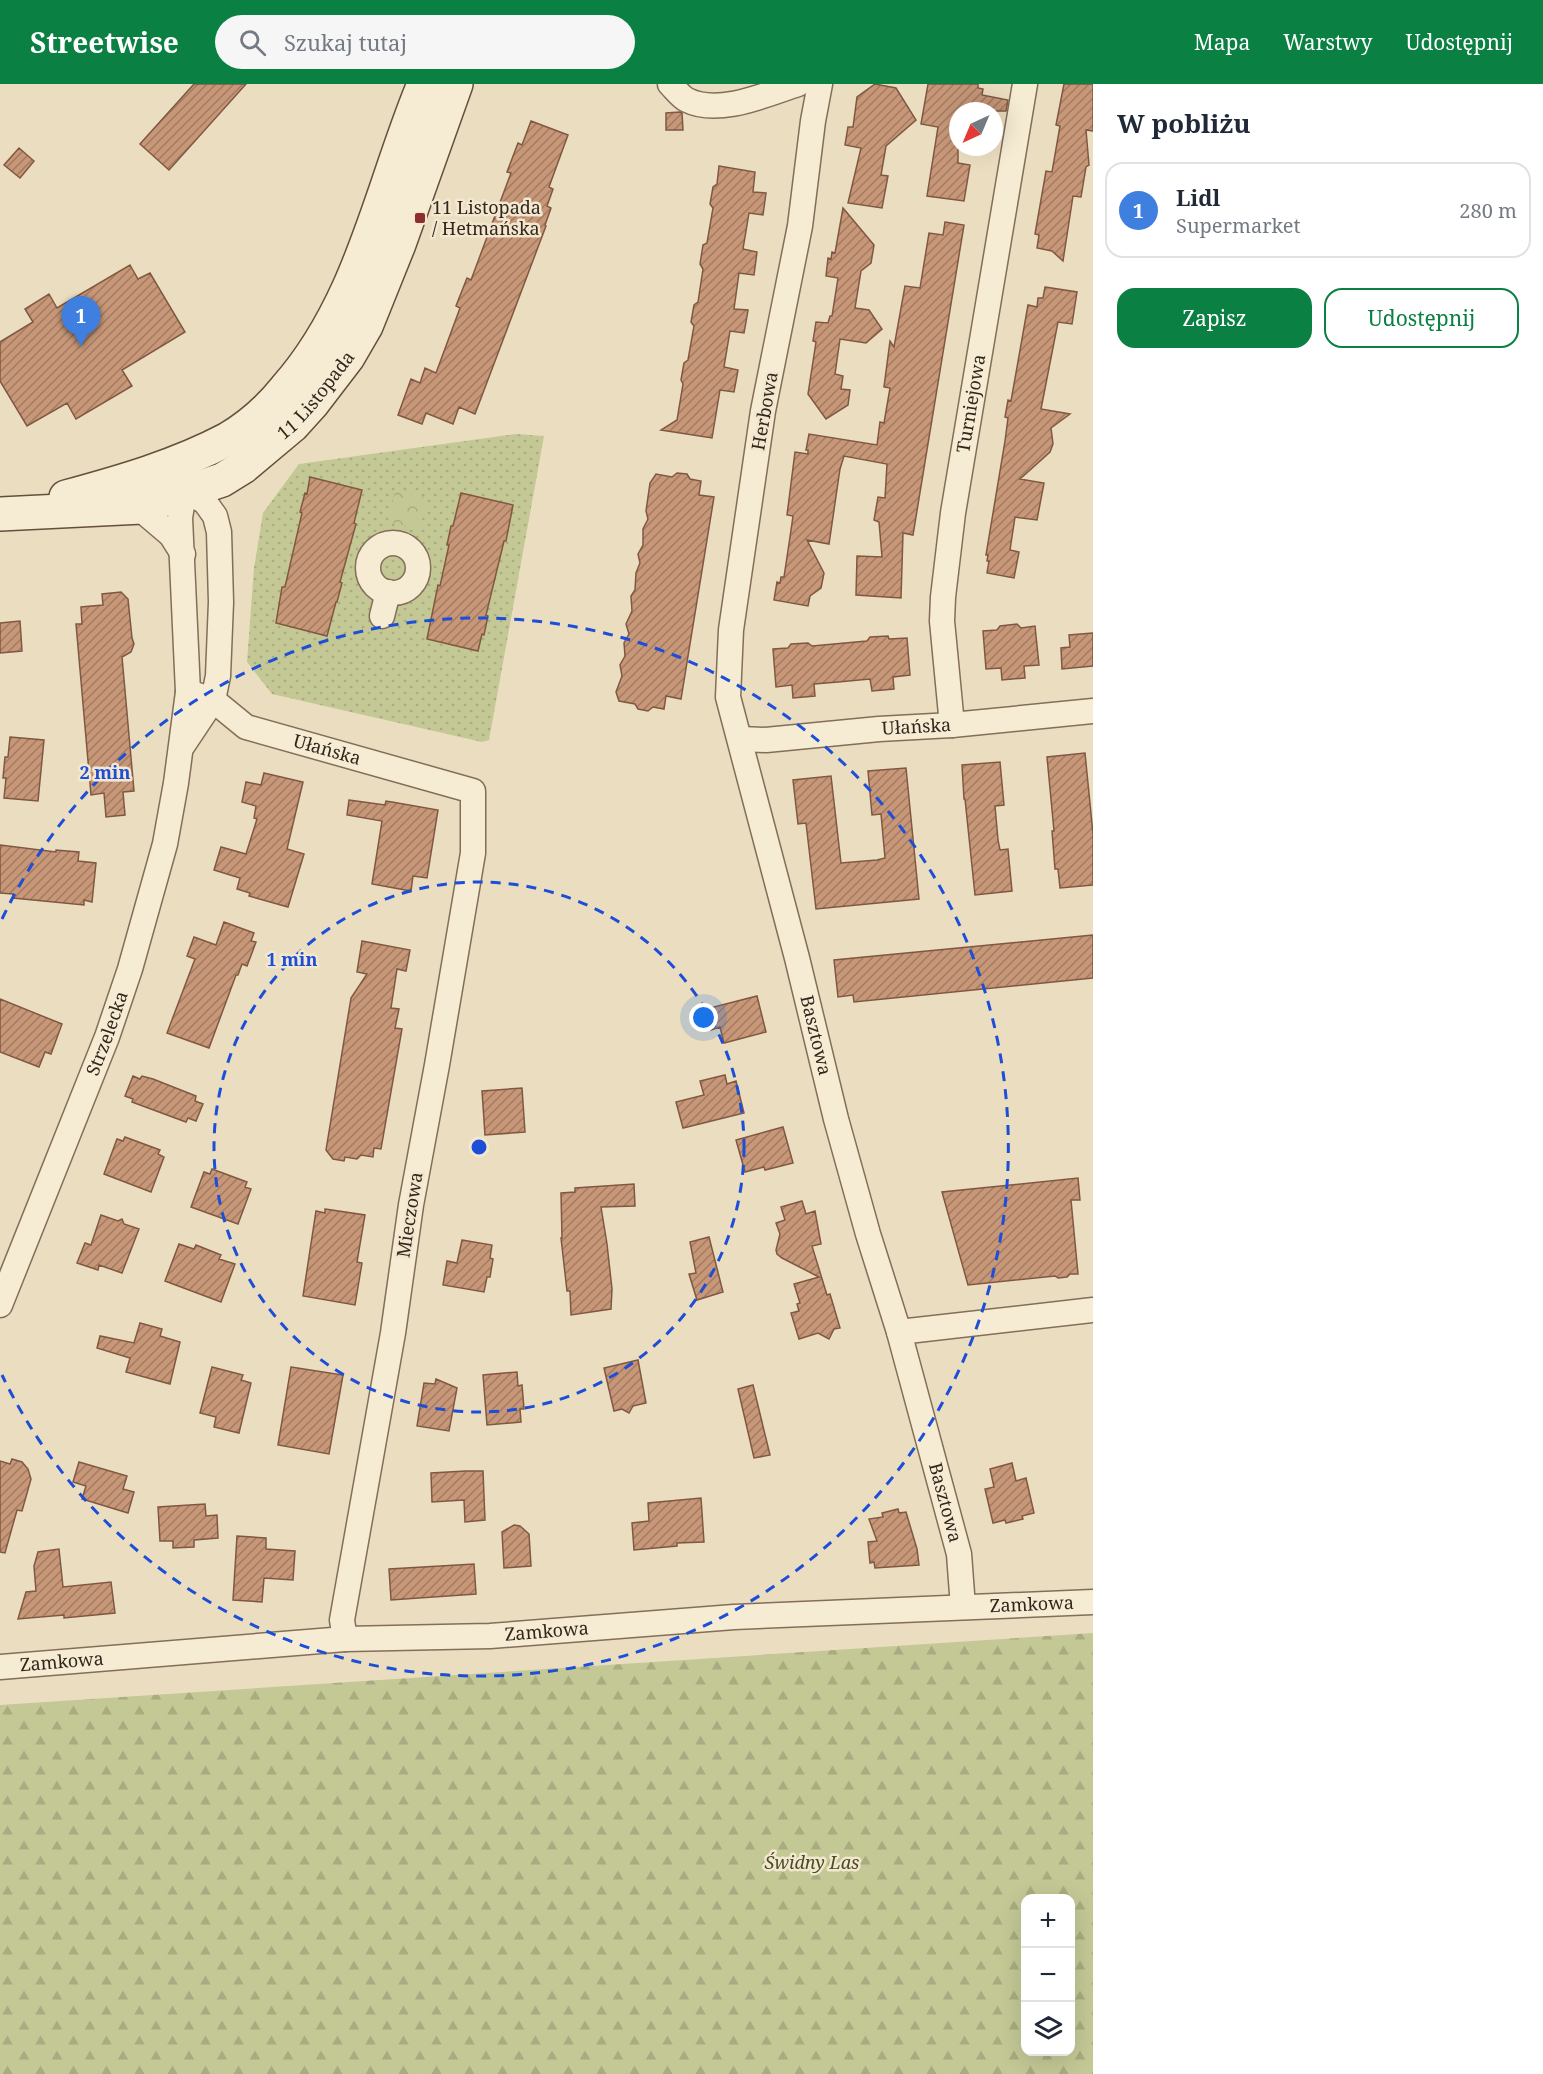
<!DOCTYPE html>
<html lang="pl">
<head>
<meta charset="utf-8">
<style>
  :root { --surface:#fff; --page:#f6f6f7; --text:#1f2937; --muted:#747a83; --line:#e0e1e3; --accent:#0b8043 }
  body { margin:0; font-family:"Noto Serif",serif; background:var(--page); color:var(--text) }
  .controls { position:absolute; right:18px; bottom:18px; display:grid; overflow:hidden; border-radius:12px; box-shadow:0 6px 24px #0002 }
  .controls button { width:54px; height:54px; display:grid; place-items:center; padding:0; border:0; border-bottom:2px solid var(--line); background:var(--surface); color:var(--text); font:30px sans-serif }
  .compass { position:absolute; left:949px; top:18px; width:54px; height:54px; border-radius:50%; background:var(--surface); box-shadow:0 6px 24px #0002; rotate:224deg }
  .you { position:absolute; left:704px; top:934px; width:21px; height:21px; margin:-15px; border:4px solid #fff; border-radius:50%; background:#1a73e8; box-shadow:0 0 0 9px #1a73e833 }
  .badge { display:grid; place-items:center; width:39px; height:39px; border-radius:50%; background:var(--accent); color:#fff; font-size:20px; font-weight:700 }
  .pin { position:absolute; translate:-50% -50px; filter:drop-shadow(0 2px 3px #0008) }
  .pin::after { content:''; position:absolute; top:32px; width:21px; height:18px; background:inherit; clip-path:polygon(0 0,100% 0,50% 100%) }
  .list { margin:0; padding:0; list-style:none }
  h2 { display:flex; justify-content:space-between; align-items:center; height:78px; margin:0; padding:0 24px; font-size:26px }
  h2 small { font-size:20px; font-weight:400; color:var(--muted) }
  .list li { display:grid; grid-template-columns:39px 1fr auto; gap:18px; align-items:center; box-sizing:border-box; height:96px; margin:0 12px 12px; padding:0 12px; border:2px solid var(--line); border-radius:18px }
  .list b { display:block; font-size:22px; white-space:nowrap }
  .list p { margin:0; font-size:20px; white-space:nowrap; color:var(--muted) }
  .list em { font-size:20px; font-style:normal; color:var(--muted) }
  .actions { display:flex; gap:12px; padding:18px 24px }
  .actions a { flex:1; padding:14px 0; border:2px solid var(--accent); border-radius:18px; text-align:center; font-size:21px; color:var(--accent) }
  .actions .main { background:var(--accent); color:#fff }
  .icon { flex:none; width:33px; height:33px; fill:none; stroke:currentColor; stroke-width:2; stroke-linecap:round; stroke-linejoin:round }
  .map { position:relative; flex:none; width:1093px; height:1990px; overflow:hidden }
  header { display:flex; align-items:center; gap:36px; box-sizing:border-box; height:84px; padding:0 30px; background:var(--accent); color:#fff }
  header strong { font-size:28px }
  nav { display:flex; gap:33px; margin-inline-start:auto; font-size:21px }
  .search { width:420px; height:54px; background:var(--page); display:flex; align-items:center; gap:15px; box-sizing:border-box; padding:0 21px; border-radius:33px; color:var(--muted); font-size:22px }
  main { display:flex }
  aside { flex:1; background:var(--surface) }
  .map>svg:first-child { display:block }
  .grass { fill:url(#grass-dots) }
  .forest { fill:url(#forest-firs); fill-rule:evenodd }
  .park { fill:url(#park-crowns) }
  .building { fill:url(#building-hatch); stroke:#805841; stroke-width:1.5 }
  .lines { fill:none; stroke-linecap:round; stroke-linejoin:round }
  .street-casing { stroke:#836e59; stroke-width:27 }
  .secondary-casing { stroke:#644f3d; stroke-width:36 }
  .street { stroke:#f6ebd3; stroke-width:24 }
  .secondary { stroke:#f6ebd3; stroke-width:33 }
  .ring { fill:none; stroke:#1d4ed8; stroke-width:3; stroke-dasharray:10 8 }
  .poi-dot { fill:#8e2d30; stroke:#f3e7cf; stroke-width:2 }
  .labels { text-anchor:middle; stroke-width:5; stroke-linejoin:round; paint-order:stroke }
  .poi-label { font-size:18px; fill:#33271d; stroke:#f3e7cf; text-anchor:start }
  .street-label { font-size:18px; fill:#33271d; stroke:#f3e7cf }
  .park-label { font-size:18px; font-style:italic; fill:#454e25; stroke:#f3e7cf }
  .centre { fill:#1d4ed8; stroke:#f3e7cf; stroke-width:3 }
  .ring-label { font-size:18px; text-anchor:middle; font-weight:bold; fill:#1d4ed8; stroke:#f3e7cf; stroke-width:5; stroke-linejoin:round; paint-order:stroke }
</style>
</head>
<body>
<header>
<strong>Streetwise</strong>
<div class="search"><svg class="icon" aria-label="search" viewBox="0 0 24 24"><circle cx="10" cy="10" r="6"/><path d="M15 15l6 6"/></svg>Szukaj tutaj</div>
<nav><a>Mapa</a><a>Warstwy</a><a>Udostępnij</a></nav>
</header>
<main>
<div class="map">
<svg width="1093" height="1990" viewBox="0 0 1093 1990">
  <defs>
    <pattern id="grass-dots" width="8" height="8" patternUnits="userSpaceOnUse" patternTransform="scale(1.5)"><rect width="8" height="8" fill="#c3c895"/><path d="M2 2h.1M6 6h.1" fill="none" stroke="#a8ac80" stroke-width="1.8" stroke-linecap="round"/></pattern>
    <pattern id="forest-firs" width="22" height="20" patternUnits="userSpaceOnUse" patternTransform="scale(1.5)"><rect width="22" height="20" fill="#c3c895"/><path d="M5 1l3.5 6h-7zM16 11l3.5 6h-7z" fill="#a8ac80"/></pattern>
    <pattern id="park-crowns" width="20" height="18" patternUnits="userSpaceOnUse" patternTransform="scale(1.5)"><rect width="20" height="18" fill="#c3c895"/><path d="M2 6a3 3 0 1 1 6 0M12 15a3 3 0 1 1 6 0" fill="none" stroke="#a8ac80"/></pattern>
    <pattern id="building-hatch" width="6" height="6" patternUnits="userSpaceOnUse" patternTransform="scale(1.5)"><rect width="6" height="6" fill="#c79778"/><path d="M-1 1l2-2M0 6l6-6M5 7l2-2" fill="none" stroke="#a27b62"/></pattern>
  </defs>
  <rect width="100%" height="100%" fill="#ebddc0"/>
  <path class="grass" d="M 516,350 L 544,352 L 489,656 L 482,658 L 272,610 L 247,578 L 254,484 L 263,429 L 299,380 Z"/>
  <path class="forest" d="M 1093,1549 L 1093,1990 L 0,1990 L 0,1621 ZM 1026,1814 L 1070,1814 L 1070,1968 L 1026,1968 Z"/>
  <path class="park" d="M 395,406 L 427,414 L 420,445 L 388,438 Z"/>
  <path class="building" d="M 194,0 L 246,0 L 169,86 L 140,60 Z
    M 875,0 L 896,4 L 916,36 L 886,62 L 881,91 L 888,92 L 882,124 L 848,119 L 861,64 L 845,61 L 848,43 L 853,43 L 857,13 Z
    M 928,0 L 978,0 L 978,4 L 983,5 L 982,11 L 1008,16 L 1006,27 L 958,27 L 958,79 L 970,81 L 964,117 L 927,112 L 938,43 L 921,40 Z
    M 1064,0 L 1093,0 L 1093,47 L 1086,46 L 1089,81 L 1086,83 L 1081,113 L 1073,112 L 1063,177 L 1052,167 L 1037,164 L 1039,151 L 1035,150 L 1046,87 L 1052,88 L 1060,42 L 1056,41 Z
    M 680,28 L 682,29 L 683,46 L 666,46 L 666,29 Z
    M 531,37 L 568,51 L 549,103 L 553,105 L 547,122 L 551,124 L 545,141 L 546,142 L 475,330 L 459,323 L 453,340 L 426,329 L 422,340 L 398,331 L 411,295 L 420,299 L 425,284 L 436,289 L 460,224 L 456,222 L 467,194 L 471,196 L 511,89 L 507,88 L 518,59 L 522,61 Z
    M 19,64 L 34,77 L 20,94 L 4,81 Z
    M 719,82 L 755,88 L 753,108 L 766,109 L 763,131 L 749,129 L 743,165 L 757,168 L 754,191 L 739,189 L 734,225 L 748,226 L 746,238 L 744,249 L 730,247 L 724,283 L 738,286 L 734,308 L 720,306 L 712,354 L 661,346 L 677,336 L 683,300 L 681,296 L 684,279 L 688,276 L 694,242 L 691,238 L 694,221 L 698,218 L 703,185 L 700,180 L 703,161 L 707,159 L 713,124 L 710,120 L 713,103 L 717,100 Z
    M 843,124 L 874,161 L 871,179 L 861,187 L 855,224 L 869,226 L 882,245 L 866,259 L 840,255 L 835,290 L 843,292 L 841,305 L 850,306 L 848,321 L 826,335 L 808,310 L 816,258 L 813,257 L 816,238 L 828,239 L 830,232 L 832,232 L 838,194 L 826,192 L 828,174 L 831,175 L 832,168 L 835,169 Z
    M 945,138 L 964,141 L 913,451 L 903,449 L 901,514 L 856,511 L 857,472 L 882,473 L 879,438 L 874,436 L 878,413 L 885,414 L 887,380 L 844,372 L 840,385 L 829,460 L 807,456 L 824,489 L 821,504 L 810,512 L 808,522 L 774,516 L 777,498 L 780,499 L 781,493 L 784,493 L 790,453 L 793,432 L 787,431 L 795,368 L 808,370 L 808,366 L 806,366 L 809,350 L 877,361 L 880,338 L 884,339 L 890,304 L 884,303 L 890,257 L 894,263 L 905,202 L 920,204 L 929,149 L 943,151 Z
    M 130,181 L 138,195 L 150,189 L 185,248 L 122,286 L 132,302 L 76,335 L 67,319 L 27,342 L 0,297 L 0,258 L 33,238 L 25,225 L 49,210 L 57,224 Z
    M 1045,203 L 1077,208 L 1072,240 L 1058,238 L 1041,325 L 1070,330 L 1051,344 L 1053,360 L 1050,368 L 1020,395 L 1044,399 L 1037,436 L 1015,433 L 1010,466 L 1019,468 L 1014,494 L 987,489 L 989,477 L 987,477 L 988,471 L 986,471 L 1005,357 L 1008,334 L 1005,333 L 1008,316 L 1011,317 L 1028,221 L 1037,223 L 1038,214 L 1043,214 Z
    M 677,389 L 687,390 L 690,395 L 701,397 L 699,411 L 714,413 L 681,615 L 666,612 L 664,625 L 653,623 L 648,627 L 638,625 L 635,620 L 619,617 L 616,608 L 622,592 L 620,581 L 625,572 L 624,559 L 629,550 L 626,540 L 632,527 L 631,512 L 635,506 L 636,489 L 640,479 L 638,470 L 643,461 L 643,445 L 648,435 L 646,427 L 650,399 L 656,390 L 672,393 Z
    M 310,393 L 362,406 L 354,439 L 356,440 L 340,498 L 342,499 L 337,518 L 336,518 L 327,552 L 276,539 L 282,503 L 285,503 L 302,429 L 300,428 L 305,409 L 307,410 Z
    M 461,409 L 513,421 L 506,457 L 504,457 L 486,531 L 488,532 L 484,551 L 482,550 L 478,567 L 427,555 L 438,501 L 440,502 L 449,461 L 447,461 L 451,442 L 453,442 Z
    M 121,508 L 128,515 L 132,554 L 134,560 L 131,568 L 122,573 L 134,707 L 123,708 L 125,731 L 106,733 L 104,709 L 91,711 L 76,540 L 82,540 L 81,523 L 103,521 L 102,510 Z
    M 20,537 L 22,567 L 0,569 L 0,539 Z
    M 1017,540 L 1021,544 L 1035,542 L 1039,581 L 1024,582 L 1025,594 L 1002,596 L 1001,584 L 986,585 L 983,547 L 997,546 L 1000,542 Z
    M 1093,549 L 1093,582 L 1062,585 L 1061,564 L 1070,563 L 1069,551 Z
    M 888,552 L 889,555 L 907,554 L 910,591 L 893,593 L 894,605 L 872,607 L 870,595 L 838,598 L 814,600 L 815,612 L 793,614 L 792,601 L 776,603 L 773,565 L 788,564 L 791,560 L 808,559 L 812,562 L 867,557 L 870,553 Z
    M 10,653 L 44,656 L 38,717 L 4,714 L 6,694 L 3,694 L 5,673 L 8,673 Z
    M 1085,669 L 1093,750 L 1093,801 L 1060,804 L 1058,785 L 1055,785 L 1052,747 L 1054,747 L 1047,673 Z
    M 1000,678 L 1004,721 L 995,722 L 998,756 L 1000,766 L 1008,765 L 1012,807 L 975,811 L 965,715 L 964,715 L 962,681 Z
    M 906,684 L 919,815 L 816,825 L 806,739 L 798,740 L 793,696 L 831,692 L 841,779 L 877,776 L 885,774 L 881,730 L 872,731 L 868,687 Z
    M 264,689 L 303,698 L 287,765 L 304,770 L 288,823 L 249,812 L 250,809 L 237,805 L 240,794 L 214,786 L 221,763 L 246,770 L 257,735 L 254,734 L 256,722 L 242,718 L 246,698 L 261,701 Z
    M 349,716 L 385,721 L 386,717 L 392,718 L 438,726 L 427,794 L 413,792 L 411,807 L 372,800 L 382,737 L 347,731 Z
    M 0,761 L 56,768 L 56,766 L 79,768 L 78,777 L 96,779 L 92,818 L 84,816 L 84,821 L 13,814 L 13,810 L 0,809 Z
    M 224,838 L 254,849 L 251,857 L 256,858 L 247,882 L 242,880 L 238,891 L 236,891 L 209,964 L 167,949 L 195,875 L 187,872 L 194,853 L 216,861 Z
    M 1093,851 L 1093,894 L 854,918 L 853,911 L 838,913 L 834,876 Z
    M 362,857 L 410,866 L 406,887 L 397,885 L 391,924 L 399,925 L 395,944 L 402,945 L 381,1065 L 374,1064 L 373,1073 L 361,1071 L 357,1075 L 345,1073 L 344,1077 L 333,1075 L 326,1066 L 351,914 L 367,890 L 357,888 Z
    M 757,912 L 766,948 L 724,959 L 720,943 L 711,946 L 706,925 Z
    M 0,915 L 62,940 L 51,970 L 45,968 L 39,983 L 0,968 Z
    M 725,991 L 727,1000 L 736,997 L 744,1029 L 683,1044 L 676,1018 L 704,1011 L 700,997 Z
    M 133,992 L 140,995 L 142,992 L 153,995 L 196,1012 L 195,1017 L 203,1020 L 196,1037 L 188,1034 L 186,1038 L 132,1018 L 133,1015 L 125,1012 Z
    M 522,1004 L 525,1048 L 485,1051 L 482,1007 Z
    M 783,1043 L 793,1079 L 765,1086 L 764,1083 L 745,1088 L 736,1056 Z
    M 125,1053 L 160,1066 L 158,1070 L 164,1073 L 151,1108 L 104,1090 L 117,1055 L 123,1057 Z
    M 212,1085 L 247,1098 L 245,1103 L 251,1105 L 238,1140 L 191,1123 L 204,1088 L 210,1090 Z
    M 1078,1094 L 1080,1116 L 1071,1116 L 1078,1190 L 1070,1190 L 1067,1193 L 1058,1194 L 1055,1192 L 968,1201 L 942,1108 Z
    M 634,1100 L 635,1122 L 601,1123 L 607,1160 L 612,1205 L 611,1225 L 571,1231 L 570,1207 L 567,1207 L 561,1154 L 562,1154 L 561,1109 L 575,1108 L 575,1104 Z
    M 802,1117 L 806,1130 L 815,1127 L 821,1160 L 812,1162 L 827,1211 L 830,1210 L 840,1244 L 834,1245 L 829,1255 L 818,1249 L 799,1255 L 791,1229 L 799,1227 L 797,1220 L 800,1219 L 794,1200 L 819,1193 L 782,1174 L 777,1170 L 776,1166 L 780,1150 L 776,1139 L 785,1136 L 781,1123 Z
    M 325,1125 L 365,1131 L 357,1178 L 362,1179 L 355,1221 L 303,1212 L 316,1127 L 325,1129 Z
    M 101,1131 L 118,1137 L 122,1135 L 124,1140 L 139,1145 L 122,1189 L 99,1181 L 98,1186 L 77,1179 L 85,1159 L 91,1161 Z
    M 709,1153 L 723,1208 L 697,1216 L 689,1190 L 696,1189 L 690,1158 Z
    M 462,1156 L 492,1161 L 490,1174 L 493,1175 L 490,1193 L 487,1193 L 484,1208 L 443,1201 L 447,1177 L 457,1179 Z
    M 179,1160 L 194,1165 L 196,1161 L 221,1171 L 219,1175 L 235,1180 L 221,1218 L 165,1197 Z
    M 140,1239 L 162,1245 L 160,1252 L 180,1258 L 170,1300 L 126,1288 L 130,1274 L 97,1264 L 100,1252 L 134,1259 Z
    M 638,1276 L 646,1319 L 633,1322 L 629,1329 L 622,1325 L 614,1327 L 604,1284 Z
    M 212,1283 L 243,1291 L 241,1296 L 251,1299 L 239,1349 L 214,1343 L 216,1333 L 200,1329 Z
    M 291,1283 L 343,1291 L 329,1370 L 278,1361 Z
    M 517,1288 L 518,1302 L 522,1301 L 524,1325 L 520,1325 L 521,1338 L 487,1341 L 483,1291 Z
    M 436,1295 L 457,1304 L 449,1347 L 417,1342 L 424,1299 L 435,1300 Z
    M 753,1301 L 770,1371 L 754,1374 L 738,1305 Z
    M 12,1375 L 22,1378 L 28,1385 L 31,1395 L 22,1427 L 17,1426 L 5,1469 L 0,1468 L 0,1377 L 10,1380 Z
    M 79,1378 L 127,1392 L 123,1405 L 134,1408 L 128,1429 L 82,1415 L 86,1402 L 73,1398 Z
    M 1012,1379 L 1016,1397 L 1026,1394 L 1034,1429 L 1022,1432 L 1023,1435 L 1006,1439 L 1005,1436 L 993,1439 L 985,1405 L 994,1403 L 990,1385 Z
    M 466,1387 L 483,1387 L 485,1436 L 465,1438 L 464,1416 L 432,1418 L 431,1389 Z
    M 701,1414 L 704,1458 L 677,1459 L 677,1462 L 634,1466 L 632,1439 L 649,1437 L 648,1419 Z
    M 205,1420 L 206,1432 L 217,1431 L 218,1454 L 194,1456 L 194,1463 L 173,1464 L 173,1457 L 160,1457 L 158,1423 Z
    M 898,1425 L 899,1429 L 906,1428 L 917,1465 L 919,1481 L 875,1484 L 874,1478 L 870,1479 L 868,1458 L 877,1457 L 869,1435 L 883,1433 L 882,1429 Z
    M 514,1441 L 520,1442 L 529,1450 L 531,1482 L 504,1484 L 502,1448 Z
    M 237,1452 L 266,1454 L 266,1465 L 295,1467 L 293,1496 L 264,1494 L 262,1518 L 233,1516 Z
    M 59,1465 L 63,1503 L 111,1498 L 115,1529 L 64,1534 L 64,1531 L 18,1535 L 26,1508 L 36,1507 L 34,1482 L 38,1468 Z
    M 474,1480 L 476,1510 L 391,1516 L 389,1485 Z"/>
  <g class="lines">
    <g class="street-casing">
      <g id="street">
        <path d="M 670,0 C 675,5 681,13 687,16 C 719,32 767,10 798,0"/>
        <path id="s1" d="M 820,0 L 813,37 L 800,142 L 763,327 L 731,546 L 728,613 L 797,874 L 836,1035 L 868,1150 L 899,1248 L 959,1470 L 963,1523"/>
        <path d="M 138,423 L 171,451 L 183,470"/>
        <circle cx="393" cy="484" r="25"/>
        <path d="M 382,532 L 388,508"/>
        <path id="s2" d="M 188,608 L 213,616 L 246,643 L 473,707 L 473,769 L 437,981 L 411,1121 L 393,1249 L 342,1536 L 345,1555"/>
        <path id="s3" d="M 952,641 L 942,537 L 943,513 L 953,429 L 1025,0"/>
        <path id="s4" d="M 740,655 L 766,656 L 879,645 L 952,641 L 1093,627"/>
        <path d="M 183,661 L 213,616 L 218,592 L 221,518 L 219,448 L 215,432 L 205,418 L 188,408 L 184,399"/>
        <path id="s5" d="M 0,1221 L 107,953 L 130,885 L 165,760 L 176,699 L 188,608 L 180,434 L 183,415 L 188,408"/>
        <path d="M 899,1248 L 1093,1226"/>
        <path id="s6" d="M 0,1583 L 345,1555 L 490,1552 L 734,1533 L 1093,1518"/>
      </g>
    </g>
    <g class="secondary-casing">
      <g id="secondary">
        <path d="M 66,413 C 121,398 177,382 228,355 C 250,342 270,324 286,304 C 362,218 381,103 424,0"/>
        <path id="s7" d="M 0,430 L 142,423 L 222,396 L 243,383 L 293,341 L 312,320 L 348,273 L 366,242 L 399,160 L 456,0"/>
      </g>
    </g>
    <use href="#street" class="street"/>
    <use href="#secondary" class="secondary"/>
  </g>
  <g class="ring">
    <circle cx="479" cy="1063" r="265"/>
    <path d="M2 835A529 529 0 1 1 2 1291"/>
  </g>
  <rect class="poi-dot" x="414" y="128" width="12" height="12" rx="3"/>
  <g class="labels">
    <g class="poi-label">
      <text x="432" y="130">11 Listopada<tspan x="432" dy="21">/ Hetmańska</tspan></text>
    </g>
    <g class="street-label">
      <text dy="6" stroke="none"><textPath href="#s7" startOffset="354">11 Listopada</textPath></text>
      <text dy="6" stroke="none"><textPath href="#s3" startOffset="324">Turniejowa</textPath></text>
      <text transform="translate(765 327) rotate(-80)" y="6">Herbowa</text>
      <text dy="6" stroke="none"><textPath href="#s4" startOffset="177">Ułańska</textPath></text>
      <text dy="6" stroke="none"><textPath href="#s2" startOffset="153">Ułańska</textPath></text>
      <text dy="6" stroke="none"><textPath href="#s5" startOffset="292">Strzelecka</textPath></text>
      <text dy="6" stroke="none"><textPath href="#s1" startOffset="970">Basztowa</textPath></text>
      <text transform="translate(410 1131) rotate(-81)" y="6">Mieczowa</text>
      <text dy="6" stroke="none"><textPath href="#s1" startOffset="1455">Basztowa</textPath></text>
      <text dy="6" stroke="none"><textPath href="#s6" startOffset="1034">Zamkowa</textPath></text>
      <text dy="6" stroke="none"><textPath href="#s6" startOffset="548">Zamkowa</textPath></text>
      <text dy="6" stroke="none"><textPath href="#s6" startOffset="62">Zamkowa</textPath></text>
    </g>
    <g class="park-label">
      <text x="812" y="1785">Świdny Las</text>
    </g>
  </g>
  <circle cx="479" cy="1063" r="9" class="centre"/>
  <g class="ring-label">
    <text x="105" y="695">2 min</text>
    <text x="292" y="882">1 min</text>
  </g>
</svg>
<div class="controls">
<button>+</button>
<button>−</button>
<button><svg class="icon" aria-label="layers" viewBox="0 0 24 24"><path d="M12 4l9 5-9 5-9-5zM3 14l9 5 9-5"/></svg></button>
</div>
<svg class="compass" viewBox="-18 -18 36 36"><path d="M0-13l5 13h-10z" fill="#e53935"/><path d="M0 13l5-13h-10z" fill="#747a83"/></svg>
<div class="you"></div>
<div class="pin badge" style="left:81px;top:262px;background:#3f7fe0">1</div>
</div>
<aside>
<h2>W pobliżu<small></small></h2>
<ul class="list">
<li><span class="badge" style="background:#3f7fe0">1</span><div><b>Lidl</b><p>Supermarket</p></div><em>280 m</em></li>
</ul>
<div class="actions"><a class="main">Zapisz</a><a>Udostępnij</a></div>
</aside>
</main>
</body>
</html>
